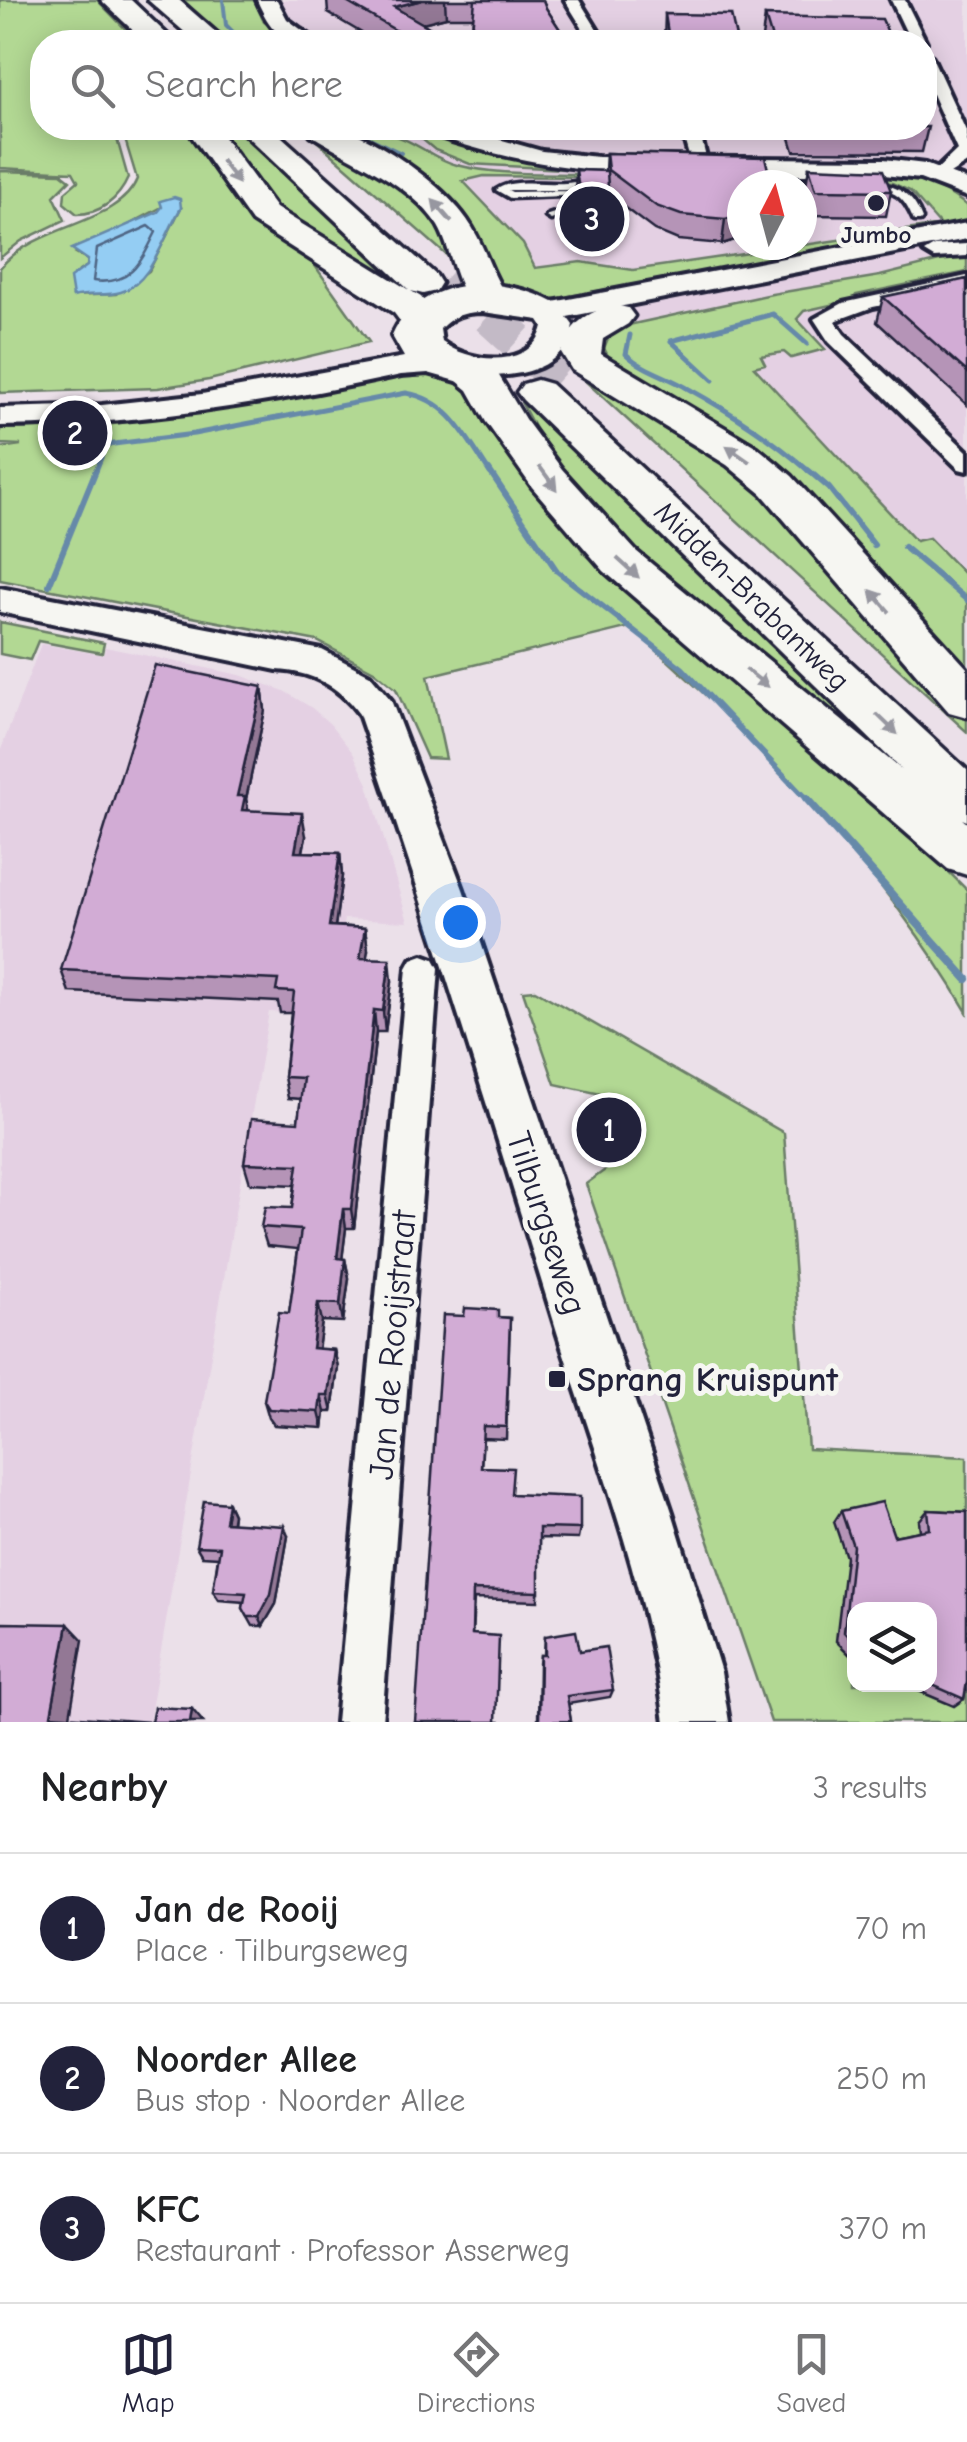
<!DOCTYPE html>
<html lang="en">
<head>
<meta charset="utf-8">
<style>
  :root { --surface:#fff; --page:#f2f2f2; --text:#202124; --muted:#757577; --line:#e0e0e0; --accent:#22223b }
  body { margin:0; font-family:"Comic Neue",sans-serif; background:var(--page); color:var(--text) }
  .controls { position:absolute; right:30px; bottom:30px; display:grid; overflow:hidden; border-radius:20px; box-shadow:0 5px 25px #0003 }
  .controls button { width:90px; height:90px; display:grid; place-items:center; padding:0; border:0; border-bottom:2px solid var(--line); background:var(--surface); color:var(--text); font:50px sans-serif }
  .compass { position:absolute; left:727px; top:170px; width:90px; height:90px; border-radius:50%; background:var(--surface); box-shadow:0 5px 25px #0003; rotate:6deg }
  .you { position:absolute; left:460px; top:922px; width:35px; height:35px; margin:-25px; border:8px solid #fff; border-radius:50%; background:#1a73e8; box-shadow:0 0 0 15px #1a73e833 }
  .badge { display:grid; place-items:center; width:65px; height:65px; border-radius:50%; background:var(--accent); color:#fff; font-size:32px; font-weight:700 }
  .pin { position:absolute; translate:-50% -50%; border:5px solid #fff; box-shadow:0 2px 10px #0006 }
  .list { margin:0; padding:0; list-style:none }
  h2 { display:flex; justify-content:space-between; align-items:center; height:130px; margin:0; padding:0 40px; font-size:42px }
  h2 small { font-size:32px; font-weight:400; color:var(--muted) }
  .list li { display:grid; grid-template-columns:65px 1fr auto; gap:30px; align-items:center; box-sizing:border-box; height:150px; padding:0 40px; border-top:2px solid var(--line) }
  .list b { display:block; font-size:38px; white-space:nowrap }
  .list p { margin:0; font-size:32px; white-space:nowrap; color:var(--muted) }
  .list em { font-size:32px; font-style:normal; color:var(--muted) }
  .icon { flex:none; width:55px; height:55px; fill:none; stroke:currentColor; stroke-width:2; stroke-linecap:round; stroke-linejoin:round }
  .map { position:relative; flex:none; width:967px; height:1722px; overflow:hidden }
  .search { position:absolute; background:var(--surface); box-shadow:0 5px 25px #0003; left:30px; right:30px; top:30px; height:110px; display:flex; align-items:center; gap:25px; box-sizing:border-box; padding:0 35px; border-radius:40px; color:var(--muted); font-size:38px }
  .sheet { height:580px; background:var(--surface) }
  nav { display:flex; justify-content:space-around; align-items:center; box-sizing:border-box; height:140px; border-top:2px solid var(--line); background:var(--surface); font-size:28px; color:var(--muted) }
  nav a { display:grid; justify-items:center; gap:5px }
  nav .on { color:var(--accent) }
  .map>svg:first-child { display:block }
  .built { fill:#e4d0e3; fill-rule:evenodd }
  .green { fill:#b2d893; stroke:#6a7d67; stroke-width:2.5; fill-rule:evenodd }
  .water { fill:#94cdf3; stroke:#6689a9; stroke-width:2.5 }
  .lines { fill:none; stroke-linecap:round; stroke-linejoin:round }
  .shore { stroke:#506685; stroke-width:2.5 }
  .stream-far3 { stroke:#6689a9; stroke-width:4 }
  .stream-far2 { stroke:#6689a9; stroke-width:5 }
  .stream-far1 { stroke:#6689a9; stroke-width:6 }
  .stream { stroke:#6689a9; stroke-width:8 }
  .highway-tunnel { stroke:#c3bac6; stroke-width:38; stroke-dasharray:38 19; stroke-linecap:butt }
  .lane-casing { stroke:#22223b; stroke-width:7 }
  .street-casing { stroke:#22223b; stroke-width:8 }
  .secondary-casing { stroke:#22223b; stroke-width:8 }
  .highway-casing { stroke:#22223b; stroke-width:7 }
  .lane { fill:#f6f6f2; fill-rule:evenodd }
  .street { fill:#f6f6f2; fill-rule:evenodd }
  .secondary { fill:#f6f6f2; fill-rule:evenodd }
  .highway { fill:#f6f6f2; fill-rule:evenodd }
  .wall { fill:#b594b7; stroke:#22223b; stroke-width:2.5; fill-rule:evenodd }
  .shaded-wall { fill:#937895; stroke:#22223b; stroke-width:2.5 }
  .building { fill:#d2acd5; stroke:#22223b; stroke-width:2.5 }
  .oneway { fill:#9797a0 }
  .poi-dot { fill:#22223b; stroke:#f6f6f2; stroke-width:4 }
  .labels { text-anchor:middle; stroke-width:10; stroke-linejoin:round; paint-order:stroke }
  .far-poi-label { font-size:25px; font-weight:bold; fill:#22223b; stroke:#f6f6f2 }
  .street-label { font-size:30px; fill:#22223b; stroke:#f6f6f2 }
  .near-street-label { font-size:35px; fill:#22223b; stroke:#f6f6f2 }
  .near-poi-label { font-size:35px; font-weight:bold; fill:#22223b; stroke:#f6f6f2; text-anchor:start }
</style>
</head>
<body>
<div class="map">
<svg width="967" height="1722" viewBox="0 0 967 1722">
  <rect width="100%" height="100%" fill="#ebe0e9"/>
  <filter id="ink" filterUnits="userSpaceOnUse"><feTurbulence type="fractalNoise" baseFrequency=".01" numOctaves="2"/><feDisplacementMap in="SourceGraphic" scale="20" xChannelSelector="R" yChannelSelector="G"/><feConvolveMatrix kernelMatrix="1 2 1 2 8 2 1 2 1" color-interpolation-filters="sRGB"/></filter>
  <g filter="url(#ink)">
    <path class="built" d="M 212,0 L 967,0 L 967,587 L 628,360 L 521,280 L 340,128 L 924,128 L 924,42 L 239,42 ZM 742,185 L 802,185 L 802,245 L 742,245 Z
      M 41,644 L 104,655 L 105,647 L 240,675 L 284,691 L 312,708 L 330,724 L 353,753 L 368,784 L 408,922 L 344,919 L 327,1014 L 269,1012 L 149,1722 L 0,1722 L 0,752 Z"/>
    <path class="green" d="M 0,0 L 97,0 L 138,42 L 42,42 L 42,128 L 121,128 L 117,139 L 128,178 C 119,199 100,214 77,214 L 64,203 L 65,192 L 78,181 L 73,172 L 0,168 Z
      M 183,0 L 254,0 L 264,22 L 292,42 L 226,42 Z
      M 129,128 L 192,128 L 203,150 L 306,253 L 369,342 L 209,380 L 158,388 L 0,393 L 0,268 C 35,224 119,225 137,179 L 124,136 ZM 162,207 L 181,208 L 149,271 L 116,294 L 73,296 L 79,271 L 87,266 L 88,260 L 76,253 Z
      M 207,128 L 238,128 L 398,284 L 277,218 L 222,155 Z
      M 302,128 L 315,128 L 437,213 L 460,267 Z
      M 329,128 L 382,128 L 384,134 C 409,135 432,159 457,165 C 496,175 538,173 578,174 L 579,177 L 484,176 L 463,181 L 523,244 L 535,268 L 581,262 L 633,270 L 940,225 L 910,191 L 892,183 L 796,173 C 856,174 918,166 967,206 L 967,222 L 924,233 L 547,300 L 493,287 L 461,222 Z
      M 427,128 L 500,155 L 583,170 L 470,164 L 435,150 L 410,129 Z
      M 0,171 L 61,173 L 70,180 L 54,196 L 65,220 L 21,241 L 0,258 Z
      M 967,254 L 967,272 L 856,295 L 853,300 L 804,311 L 797,319 L 825,349 L 791,358 L 784,352 L 761,356 L 765,364 L 754,367 L 916,541 L 929,538 L 967,577 L 967,677 L 914,620 L 816,499 L 778,461 L 730,429 L 611,362 L 604,348 L 609,336 L 624,326 L 772,294 L 880,276 Z
      M 428,370 L 475,387 L 584,553 L 911,834 L 967,890 L 967,1012 C 884,870 754,734 630,627 L 428,676 L 446,759 L 427,758 L 396,689 L 374,671 L 317,641 L 0,580 L 0,448 L 21,445 L 0,444 L 0,425 L 105,425 L 218,410 Z
      M 585,377 L 763,484 L 967,711 L 967,732 L 582,378 Z
      M 521,402 L 558,433 L 967,829 L 760,660 L 568,492 Z
      M 0,622 L 104,643 L 102,653 L 38,641 L 30,660 L 0,654 Z
      M 535,990 L 784,1133 L 808,1449 L 967,1457 L 967,1722 L 771,1722 L 586,1184 L 639,1145 L 628,1100 L 555,1084 L 523,991 ZM 854,1610 L 930,1610 L 930,1684 L 854,1684 Z"/>
    <path class="water" d="M 174,197 L 180,199 L 181,208 C 164,235 152,283 121,292 C 106,297 89,292 73,297 L 70,278 L 87,266 L 88,260 L 72,249 L 158,212 L 162,207 L 160,201 Z"/>
    <g class="lines">
      <path class="shore" d="M 149,226 L 156,232 C 141,262 131,286 93,281 L 97,249 Z"/>
      <path class="stream-far3" d="M 223,0 L 226,25 L 243,42
        M 349,128 L 401,153"/>
      <path class="stream-far2" d="M 630,335 L 626,354 C 643,370 667,376 687,388 C 734,414 771,438 811,473
        M 713,380 L 671,341 L 773,314 L 807,344
        M 95,473 L 106,445 L 194,434 L 406,393 C 450,400 467,439 490,473"/>
      <path class="stream-far1" d="M 489,470 L 557,571 L 682,668 L 808,801
        M 808,470 L 829,488 L 874,545
        M 904,547 L 967,600
        M 49,585 L 96,470"/>
      <path class="stream" d="M 806,798 L 967,979"/>
      <path class="highway-tunnel" d="M 447,277 L 565,384"/>
      <g class="lane-casing">
        <path id="lane" d="M 586,179 L 589,180 L 589,184 L 576,190 L 508,190 L 512,192 L 570,191 L 573,212 L 551,220 L 546,217 L 548,215 L 563,210 L 563,196 L 510,198 L 496,190 C 518,174 559,190 586,179 Z
          M 783,181 L 824,182 L 829,185 L 824,188 L 779,185 Z
          M 872,183 C 898,185 913,194 922,219 L 920,221 L 914,221 C 903,195 896,191 869,188 L 867,186 Z"/>
      </g>
      <g class="street-casing">
        <path id="street" d="M 565,0 L 579,0 L 605,42 L 591,42 Z
          M 891,0 L 905,0 L 926,42 L 924,44 L 911,42 Z
          M 924,52 L 932,57 L 967,133 L 967,163 L 939,181 L 930,176 L 957,150 L 924,76 Z
          M 672,128 L 690,128 L 702,141 L 708,166 L 705,170 L 693,170 L 685,142 Z
          M 967,244 L 967,256 L 934,258 L 924,252 L 934,246 Z
          M 967,276 L 967,288 L 873,307 L 835,321 L 844,334 L 967,451 L 967,471 L 959,469 L 829,342 L 814,319 L 843,303 Z
          M 423,955 L 434,959 L 439,968 L 382,1722 L 336,1722 L 407,968 L 412,959 Z"/>
      </g>
      <g class="secondary-casing">
        <path id="secondary" d="M 257,0 L 277,0 L 287,19 L 318,42 C 282,44 271,32 257,0 Z
          M 426,128 L 459,128 L 542,151 L 598,157 L 884,159 L 925,164 L 967,180 L 967,197 L 920,179 L 884,175 C 728,173 579,189 429,133 Z
          M 967,223 L 967,239 L 567,317 L 573,325 C 564,368 525,376 486,376 L 482,382 L 471,385 L 428,373 L 401,375 C 268,404 136,425 0,426 L 0,408 L 102,405 L 202,394 L 404,357 L 392,336 C 419,276 500,274 553,302 ZM 483,312 L 539,320 L 543,326 C 533,369 471,364 442,342 L 440,329 C 453,315 465,312 483,312 Z
          M 0,588 L 322,650 L 370,675 L 391,700 L 463,889 L 672,1512 L 721,1672 L 729,1722 L 665,1722 C 648,1591 598,1461 558,1335 C 494,1127 430,919 359,714 C 338,685 312,672 277,670 L 0,612 Z"/>
      </g>
      <g class="highway-casing">
        <path id="highway" d="M 101,0 L 131,0 L 175,42 L 145,42 Z
          M 148,0 L 179,0 L 227,42 L 196,42 Z
          M 186,128 L 217,128 L 276,208 L 409,290 L 238,128 L 272,128 L 436,275 L 441,283 L 436,291 L 423,294 L 411,291 L 421,297 L 435,317 L 429,325 L 416,328 L 403,325 L 394,313 L 252,222 Z
          M 306,128 C 317,127 334,125 345,129 C 385,144 450,189 472,227 C 486,250 491,273 506,295 L 501,303 L 488,306 L 468,299 C 453,277 451,249 438,226 C 411,183 352,161 311,135 Z
          M 615,305 L 628,308 L 634,316 L 628,324 L 603,339 L 601,354 L 757,447 L 792,476 L 967,668 L 967,717 L 949,712 L 762,494 L 727,465 L 572,370 L 561,352 C 569,324 587,312 615,305 Z
          M 471,364 L 498,374 L 525,419 L 562,469 L 636,551 L 902,770 L 523,400 L 517,392 L 523,384 L 537,380 L 551,384 L 967,770 L 967,821 L 962,819 L 967,823 L 967,875 L 948,869 L 604,571 L 532,487 L 486,422 L 468,390 L 451,376 L 457,368 Z"/>
      </g>
      <use href="#lane" class="lane"/>
      <use href="#street" class="street"/>
      <use href="#secondary" class="secondary"/>
      <use href="#highway" class="highway"/>
    </g>
    <path class="wall" d="M 327,0 L 543,0 L 546,8 L 568,42 L 377,42 L 328,13 ZM 446,17 L 473,17 L 472,30 L 446,37 L 422,23 Z
      M 665,14 L 737,42 L 664,42 Z
      M 765,16 L 892,42 L 763,42 L 762,38 Z
      M 928,127 L 922,152 L 794,151 L 787,128 Z
      M 606,153 L 765,157 L 722,244 L 678,240 L 654,230 L 609,196 L 607,228 L 580,227 L 575,194 L 576,170 L 605,171 Z
      M 809,167 L 891,191 L 886,216 L 812,215 L 805,191 Z
      M 967,279 L 967,405 L 877,322 L 883,297 Z
      M 262,687 L 265,710 L 246,799 L 248,811 L 306,836 L 303,852 L 340,853 L 342,876 L 335,926 L 365,928 L 368,950 L 366,958 L 392,981 L 385,1032 L 376,1032 L 354,1228 L 346,1228 L 342,1259 L 345,1259 L 349,1278 L 343,1322 L 322,1321 L 318,1349 L 334,1350 L 338,1367 L 332,1412 L 325,1412 L 323,1428 L 274,1425 L 269,1418 L 264,1401 L 289,1313 L 298,1249 L 267,1246 L 261,1227 L 292,1208 L 295,1185 L 250,1183 L 244,1163 L 298,1122 L 301,1099 L 288,1098 L 284,1077 L 291,1013 L 280,1013 L 278,1002 L 69,992 L 61,970 Z
      M 498,1317 L 510,1318 L 506,1439 L 483,1438 L 481,1467 L 511,1494 L 580,1529 L 578,1539 L 539,1538 L 538,1601 L 474,1599 L 472,1634 L 496,1722 L 415,1722 Z
      M 228,1503 L 233,1514 L 232,1523 L 288,1536 L 276,1604 L 263,1626 L 253,1626 L 243,1608 L 244,1602 L 219,1600 L 213,1591 L 218,1557 L 202,1556 L 196,1546 Z
      M 928,1510 L 967,1512 L 967,1691 L 965,1690 L 964,1699 L 954,1706 L 902,1684 L 930,1684 L 854,1610 L 854,1656 L 850,1655 L 836,1641 L 846,1557 L 834,1522 L 841,1511 L 894,1536 L 920,1531 L 919,1521 Z
      M 545,1636 L 580,1651 L 613,1690 L 610,1697 L 568,1704 L 571,1722 L 538,1722 L 539,1664 L 540,1655 L 544,1655 Z"/>
    <path class="shaded-wall" d="M 422,0 L 445,0 L 446,17 L 395,30 L 394,7 Z
      M 742,215 L 742,238 L 722,244 L 725,219 Z
      M 262,687 L 265,710 L 246,799 L 250,819 L 247,833 L 237,796 Z
      M 302,813 L 306,836 L 298,875 L 295,852 Z
      M 340,853 L 342,876 L 332,948 L 329,926 Z
      M 365,928 L 368,950 L 363,980 L 360,958 Z
      M 390,959 L 392,981 L 385,1032 L 383,1011 Z
      M 374,1010 L 376,1032 L 354,1228 L 351,1209 Z
      M 343,1209 L 346,1228 L 340,1277 L 337,1258 Z
      M 345,1259 L 349,1278 L 343,1322 L 340,1304 Z
      M 318,1303 L 322,1321 L 316,1365 L 312,1348 Z
      M 334,1350 L 338,1367 L 332,1412 L 328,1395 Z
      M 321,1395 L 325,1412 L 323,1428 L 319,1412 Z
      M 228,1503 L 233,1514 L 230,1533 L 225,1522 Z
      M 284,1526 L 288,1536 L 276,1604 L 263,1626 L 259,1617 Z
      M 68,1624 L 83,1640 L 69,1722 L 51,1715 Z
      M 192,1709 L 203,1722 L 190,1722 Z"/>
    <path class="building" d="M 343,0 L 422,0 L 394,7 L 446,37 L 472,30 L 475,0 L 543,0 L 546,8 L 568,42 L 416,42 Z
      M 665,14 L 731,15 L 737,42 L 690,42 L 690,40 L 669,40 Z
      M 765,16 L 882,19 L 892,42 L 773,42 Z
      M 606,153 L 765,157 L 770,178 L 776,185 L 742,185 L 742,215 L 725,219 L 681,215 L 656,206 L 608,170 Z
      M 809,167 L 883,170 L 891,191 L 816,190 Z
      M 576,170 L 607,171 L 609,203 L 581,203 Z
      M 967,279 L 967,372 L 883,297 Z
      M 155,665 L 262,687 L 237,796 L 245,796 L 242,810 L 302,813 L 295,852 L 340,853 L 329,926 L 365,928 L 360,958 L 390,959 L 383,1011 L 374,1010 L 351,1209 L 343,1209 L 337,1258 L 345,1259 L 340,1304 L 318,1303 L 312,1348 L 334,1350 L 328,1395 L 321,1395 L 319,1412 L 269,1409 L 264,1401 L 279,1312 L 289,1313 L 301,1230 L 261,1227 L 265,1207 L 292,1208 L 298,1165 L 244,1163 L 251,1119 L 298,1122 L 303,1078 L 284,1077 L 294,992 L 276,991 L 278,980 L 61,970 Z
      M 465,1308 L 498,1310 L 498,1317 L 510,1318 L 506,1427 L 483,1426 L 481,1467 L 513,1468 L 511,1494 L 580,1497 L 580,1529 L 539,1528 L 539,1592 L 473,1590 L 472,1634 L 499,1636 L 496,1722 L 501,1722 L 415,1722 L 443,1315 L 464,1316 Z
      M 204,1501 L 228,1503 L 225,1522 L 284,1526 L 271,1594 L 259,1617 L 248,1617 L 243,1608 L 246,1593 L 213,1591 L 220,1547 L 196,1546 Z
      M 882,1502 L 894,1536 L 930,1529 L 928,1510 L 967,1512 L 967,1682 L 964,1699 L 930,1684 L 930,1610 L 854,1610 L 854,1643 L 844,1632 L 853,1546 L 841,1511 Z
      M 0,1623 L 68,1624 L 51,1715 L 151,1722 L 154,1707 L 192,1709 L 190,1722 L 0,1722 Z
      M 576,1631 L 580,1651 L 606,1647 L 613,1690 L 567,1696 L 571,1721 L 539,1722 L 540,1655 L 545,1655 L 545,1636 Z"/>
    <defs><path id="oneway-solid" d="M-6-.8H1V-3.2L6.5 0L1 3.2V.8H-6Z" transform="scale(2.5)"/></defs>
    <g class="oneway">
      <use href="#oneway-solid" transform="translate(230 172) rotate(53)"/>
      <use href="#oneway-solid" transform="translate(442 211) rotate(-131)"/>
      <use href="#oneway-solid" transform="translate(738 454) rotate(-145)"/>
      <use href="#oneway-solid" transform="translate(548 478) rotate(54)"/>
      <use href="#oneway-solid" transform="translate(628 568) rotate(42)"/>
      <use href="#oneway-solid" transform="translate(880 601) rotate(-131)"/>
      <use href="#oneway-solid" transform="translate(757 678) rotate(38)"/>
      <use href="#oneway-solid" transform="translate(887 724) rotate(44)"/>
    </g>
  </g>
  <g class="poi-dot">
    <circle cx="876" cy="203" r="10"/>
    <rect x="547" y="1369" width="20" height="20" rx="5"/>
  </g>
  <g class="labels">
    <g class="far-poi-label">
      <text x="876" y="243">Jumbo</text>
    </g>
    <g class="street-label">
      <text transform="translate(752 596) rotate(44)" y="10">Midden-Brabantweg</text>
    </g>
    <g class="near-street-label">
      <text transform="translate(547 1223) rotate(72)" y="12">Tilburgseweg</text>
      <text transform="translate(392 1345) rotate(-85)" y="12">Jan de Rooijstraat</text>
    </g>
    <g class="near-poi-label">
      <text x="577" y="1391">Sprang Kruispunt</text>
    </g>
  </g>
</svg>
<div class="controls">
<button><svg class="icon" aria-label="layers" viewBox="0 0 24 24"><path d="M12 4l9 5-9 5-9-5zM3 14l9 5 9-5"/></svg></button>
</div>
<svg class="compass" viewBox="-18 -18 36 36"><path d="M0-13l5 13h-10z" fill="#e53935"/><path d="M0 13l5-13h-10z" fill="#757577"/></svg>
<div class="you"></div>
<div class="pin badge" style="left:609px;top:1130px">1</div>
<div class="pin badge" style="left:75px;top:433px">2</div>
<div class="pin badge" style="left:592px;top:219px">3</div>
<div class="search"><svg class="icon" aria-label="search" viewBox="0 0 24 24"><circle cx="10" cy="10" r="6"/><path d="M15 15l6 6"/></svg>Search here</div>
</div>
<section class="sheet">
<h2>Nearby<small>3 results</small></h2>
<ul class="list">
<li><span class="badge">1</span><div><b>Jan de Rooij</b><p>Place · Tilburgseweg</p></div><em>70 m</em></li>
<li><span class="badge">2</span><div><b>Noorder Allee</b><p>Bus stop · Noorder Allee</p></div><em>250 m</em></li>
<li><span class="badge">3</span><div><b>KFC</b><p>Restaurant · Professor Asserweg</p></div><em>370 m</em></li>
</ul>
</section>
<nav>
<a class="on"><svg class="icon" aria-label="map" viewBox="0 0 24 24"><path d="M3 6l6-2 6 2 6-2v14l-6 2-6-2-6 2zM9 4v14M15 6v14"/></svg>Map</a>
<a><svg class="icon" aria-label="directions" viewBox="0 0 24 24"><path d="M12 3l9 9-9 9-9-9zM9 14v-3h6M13 9l2 2-2 2"/></svg>Directions</a>
<a><svg class="icon" aria-label="saved" viewBox="0 0 24 24"><path d="M7 4h10v16l-5-4-5 4z"/></svg>Saved</a>
</nav>
</body>
</html>
